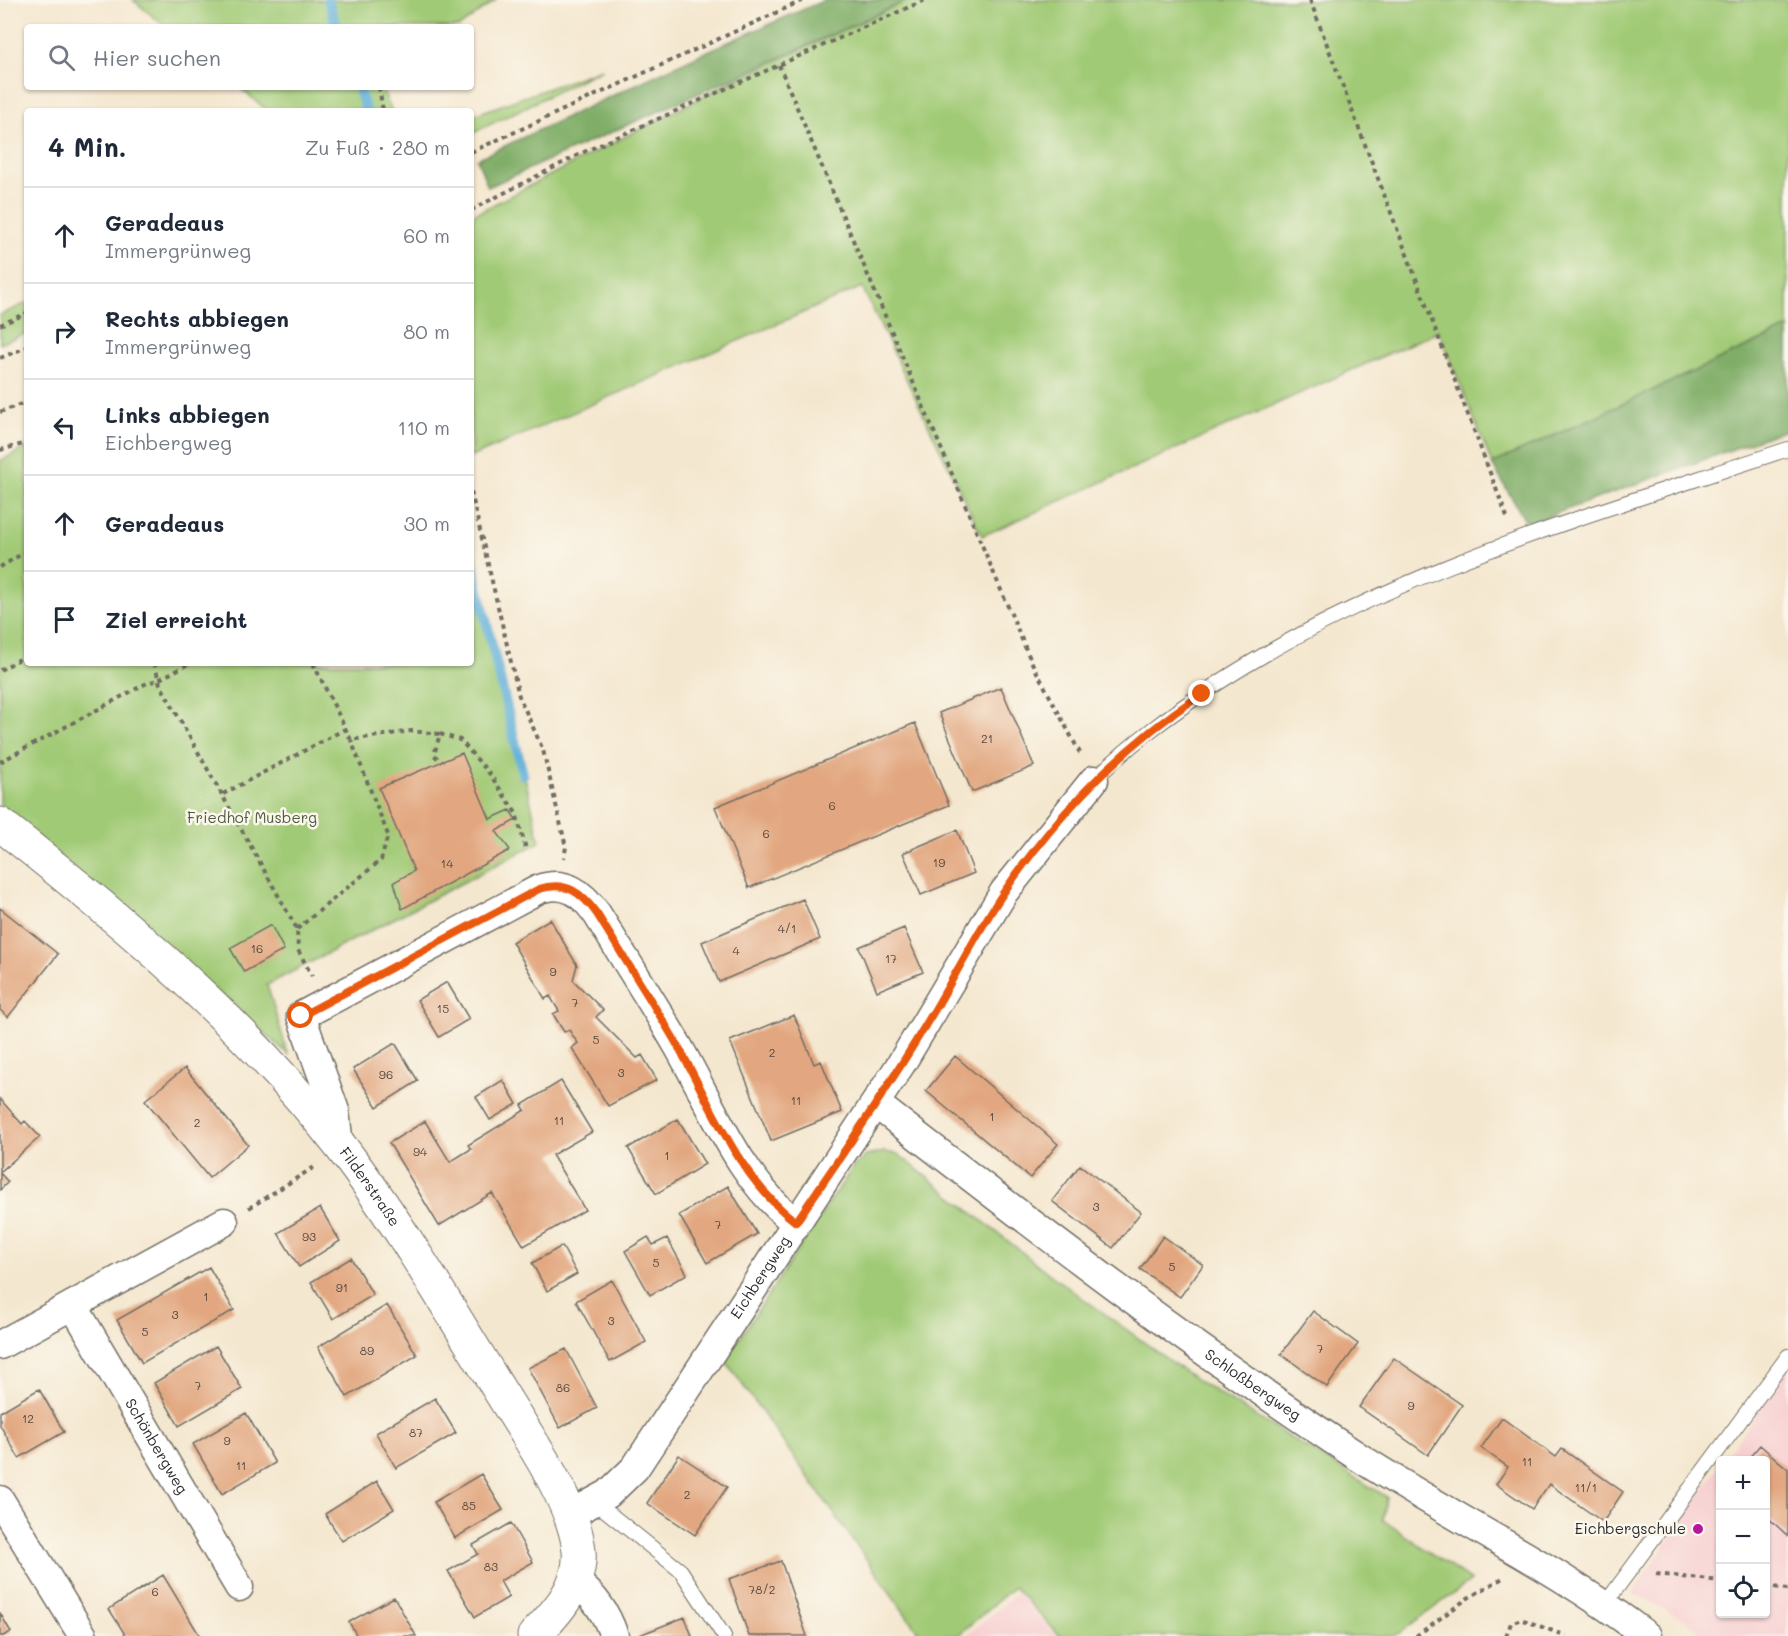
<!DOCTYPE html>
<html lang="de">
<head>
<meta charset="utf-8">
<style>
  :root { --surface:#fff; --page:#f2f2f3; --text:#1f2937; --muted:#747a83; --line:#e0e1e3 }
  body { margin:0; font-family:Mali,sans-serif; background:var(--page); color:var(--text) }
  .controls { position:absolute; right:18px; bottom:18px; display:grid; overflow:hidden; border-radius:6px; box-shadow:0 2px 4px #0004 }
  .controls button { width:54px; height:54px; display:grid; place-items:center; padding:0; border:0; border-bottom:2px solid var(--line); background:var(--surface); color:var(--text); font:30px sans-serif }
  .stop { position:absolute; width:18px; height:18px; margin:-14px; border:4px solid #ea580c; border-radius:50%; background:#fff }
  .stop.end { background:#ea580c; border-color:#fff; box-shadow:0 2px 6px #0008 }
  .list { margin:0; padding:0; list-style:none }
  h2 { display:flex; justify-content:space-between; align-items:center; height:78px; margin:0; padding:0 24px; font-size:26px }
  h2 small { font-size:20px; font-weight:400; color:var(--muted) }
  .list li { display:grid; grid-template-columns:39px 1fr auto; gap:18px; align-items:center; box-sizing:border-box; height:96px; padding:0 24px; border-top:2px solid var(--line) }
  .list b { display:block; font-size:22px; white-space:nowrap }
  .list p { margin:0; font-size:20px; white-space:nowrap; color:var(--muted) }
  .list em { font-size:20px; font-style:normal; color:var(--muted) }
  .icon { flex:none; width:33px; height:33px; fill:none; stroke:currentColor; stroke-width:2; stroke-linecap:round; stroke-linejoin:round }
  .map { position:relative; flex:none; width:1788px; height:1636px; overflow:hidden }
  .search { position:absolute; background:var(--surface); box-shadow:0 2px 4px #0004; left:24px; top:24px; width:450px; height:66px; display:flex; align-items:center; gap:15px; box-sizing:border-box; padding:0 21px; border-radius:6px; color:var(--muted); font-size:22px }
  .panel { position:absolute; background:var(--surface); box-shadow:0 2px 4px #0004; left:24px; top:108px; width:450px; height:558px; border-radius:6px }
  .map>svg:first-child { display:block }
  .built { fill:#f7cfd1 }
  .green { fill:#a1ca76; stroke:#667a50; stroke-width:1.5 }
  .forest { fill:#80ae67; stroke:#566c49; stroke-width:1.5 }
  .lines { fill:none; stroke-linecap:round; stroke-linejoin:round }
  .stream { stroke:#5daed8; stroke-width:10 }
  .building { fill:#e2a780 }
  .lane-casing { stroke:#716d64; stroke-width:16 }
  .street-casing { stroke:#716d64; stroke-width:31 }
  .secondary-casing { stroke:#716d64; stroke-width:35 }
  .path { stroke:#716d64; stroke-width:4; stroke-dasharray:4.5 4.5; stroke-linecap:butt }
  .lane { stroke:#fff; stroke-width:14 }
  .street { stroke:#fff; stroke-width:28 }
  .secondary { stroke:#fff; stroke-width:33 }
  .route { stroke:#ea580c; stroke-width:8 }
  .poi-dot { fill:#b5179e; stroke:#fbf7ec; stroke-width:2 }
  .labels { text-anchor:middle; stroke-width:5; stroke-linejoin:round; paint-order:stroke }
  .number-label { font-size:12px; fill:#594a40 }
  .park-label { font-size:15px; fill:#4e5b42; stroke:#fbf7ec }
  .street-label { font-size:15px; fill:#2b2b2b; stroke:#fbf7ec }
  .poi-label { font-size:15px; fill:#2b2b2b; stroke:#fbf7ec; text-anchor:end }
</style>
</head>
<body>
<div class="map">
<svg width="1788" height="1636" viewBox="0 0 1788 1636">
  <rect width="100%" height="100%" fill="#fbf7ec"/>
  <filter id="ink" filterUnits="userSpaceOnUse"><feTurbulence type="fractalNoise" baseFrequency=".0167" numOctaves="2"/><feDisplacementMap in="SourceGraphic" scale="12" xChannelSelector="R" yChannelSelector="G"/><feConvolveMatrix kernelMatrix="1 2 1 2 8 2 1 2 1" color-interpolation-filters="sRGB"/></filter>
  <filter id="wash" filterUnits="userSpaceOnUse"><feTurbulence type="fractalNoise" baseFrequency=".008" numOctaves="4" result="noise"/><feDisplacementMap in="SourceGraphic" scale="24" xChannelSelector="R" yChannelSelector="G"/><feGaussianBlur stdDeviation="1.35" result="paint"/><feColorMatrix in="noise" values="0 0 0 0 0 0 0 0 0 0 0 0 0 0 0 0 0 1.4 0 .05"/><feComposite in="paint" operator="in"/></filter>
  <g filter="url(#wash)">
    <rect width="100%" height="100%" fill="#f4e7cf"/>
    <path class="built" d="M 1788,1367 L 1788,1636 L 1706,1636 L 1684,1619 L 1632,1593 L 1720,1465 L 1720,1614 L 1766,1614 L 1766,1460 L 1724,1460 Z
      M 1017,1593 L 1056,1636 L 966,1636 Z"/>
    <path class="green" d="M 133,0 L 496,0 L 459,27 L 166,27 Z
      M 909,0 L 1788,0 L 1788,328 L 1492,464 L 1439,331 L 982,536 L 862,287 L 471,457 L 471,216 L 737,79 Z
      M 602,69 L 471,134 L 471,116 Z
      M 239,87 L 381,87 L 392,111 L 268,111 Z
      M 27,303 L 27,333 L 0,344 L 0,315 Z
      M 27,447 L 27,663 L 471,663 L 471,544 L 540,842 L 267,985 L 288,1054 L 0,806 L 0,461 Z
      M 884,1152 L 898,1154 L 1052,1276 L 1195,1379 L 1387,1497 L 1383,1520 L 1471,1581 L 1395,1636 L 1060,1636 L 1014,1587 L 957,1636 L 921,1636 L 725,1360 L 853,1167 L 866,1156 Z"/>
    <path class="forest" d="M 825,0 L 909,0 L 488,187 L 477,159 L 701,54 Z
      M 1788,328 L 1788,429 L 1527,524 L 1492,464 Z"/>
    <g class="lines">
      <path class="stream" d="M 328,0 L 337,27
        M 358,87 L 366,111
        M 471,557 L 523,775"/>
    </g>
    <g id="blocks">
      <path class="building" d="M 1001,687 L 1034,766 L 972,792 L 939,713 Z
        M 915,723 L 949,805 L 749,888 L 715,807 Z
        M 462,753 L 490,819 L 510,810 L 516,820 L 496,831 L 510,850 L 402,909 L 394,882 L 414,871 L 379,788 Z
        M 957,830 L 974,873 L 921,895 L 903,853 Z
        M 803,899 L 820,939 L 719,982 L 702,942 Z
        M 0,908 L 58,954 L 8,1017 L 0,1010 Z
        M 550,919 L 577,965 L 573,980 L 603,1010 L 596,1017 L 637,1058 L 642,1055 L 657,1080 L 608,1106 L 572,1048 L 578,1043 L 569,1030 L 564,1032 L 553,1014 L 559,1011 L 550,996 L 545,999 L 512,942 Z
        M 271,925 L 284,950 L 244,972 L 230,948 Z
        M 904,928 L 923,972 L 877,991 L 859,947 Z
        M 447,982 L 469,1019 L 439,1037 L 417,1000 Z
        M 794,1015 L 814,1064 L 821,1061 L 842,1112 L 771,1141 L 730,1041 Z
        M 395,1043 L 418,1081 L 377,1107 L 353,1069 Z
        M 955,1056 L 1058,1144 L 1030,1178 L 926,1091 Z
        M 185,1068 L 248,1145 L 209,1178 L 145,1100 Z
        M 503,1080 L 517,1104 L 490,1120 L 476,1097 Z
        M 561,1081 L 592,1132 L 552,1155 L 585,1210 L 524,1246 L 492,1193 L 439,1226 L 389,1143 L 425,1121 L 450,1162 L 471,1149 L 468,1145 L 525,1110 L 522,1105 Z
        M 0,1099 L 22,1124 L 25,1121 L 40,1137 L 0,1172 Z
        M 678,1119 L 705,1164 L 656,1194 L 628,1148 Z
        M 1080,1165 L 1141,1212 L 1113,1248 L 1052,1201 Z
        M 0,1173 L 8,1182 L 0,1190 Z
        M 728,1186 L 757,1234 L 707,1263 L 679,1215 Z
        M 320,1208 L 340,1241 L 299,1267 L 278,1233 Z
        M 1163,1236 L 1203,1265 L 1180,1297 L 1140,1269 Z
        M 648,1237 L 653,1245 L 667,1238 L 687,1274 L 650,1295 L 625,1251 Z
        M 562,1246 L 577,1274 L 547,1291 L 532,1263 Z
        M 351,1258 L 373,1295 L 333,1319 L 311,1282 Z
        M 209,1267 L 234,1310 L 142,1363 L 117,1320 Z
        M 612,1280 L 646,1342 L 610,1362 L 576,1301 Z
        M 387,1305 L 417,1355 L 347,1397 L 318,1347 Z
        M 1313,1311 L 1358,1344 L 1327,1387 L 1281,1354 Z
        M 216,1346 L 242,1389 L 179,1426 L 154,1383 Z
        M 566,1349 L 597,1408 L 560,1428 L 528,1368 Z
        M 1394,1358 L 1462,1405 L 1428,1455 L 1359,1407 Z
        M 39,1389 L 64,1432 L 19,1458 L 0,1425 L 0,1412 Z
        M 435,1398 L 456,1433 L 396,1468 L 376,1433 Z
        M 246,1413 L 275,1463 L 222,1494 L 193,1444 Z
        M 1502,1418 L 1556,1457 L 1562,1449 L 1623,1492 L 1603,1522 L 1549,1484 L 1532,1509 L 1496,1484 L 1508,1467 L 1481,1448 Z
        M 1760,1445 L 1788,1469 L 1788,1536 L 1766,1516 L 1766,1460 L 1747,1460 Z
        M 679,1455 L 727,1487 L 695,1535 L 647,1503 Z
        M 481,1474 L 503,1510 L 455,1538 L 434,1502 Z
        M 377,1481 L 394,1509 L 342,1541 L 325,1514 Z
        M 511,1523 L 533,1562 L 500,1581 L 509,1597 L 475,1617 L 448,1571 L 478,1554 L 473,1545 Z
        M 781,1561 L 807,1636 L 749,1636 L 729,1579 Z
        M 163,1575 L 200,1636 L 126,1636 L 109,1609 Z
        M 394,1597 L 416,1636 L 357,1636 L 349,1622 Z
        M 0,1613 L 11,1632 L 3,1636 L 0,1636 Z
        M 685,1617 L 692,1636 L 637,1636 Z"/>
    </g>
  </g>
  <g filter="url(#ink)">
    <use href="#blocks" fill-opacity="0" stroke="#716d64" stroke-width="1.5"/>
    <g class="lines">
      <g class="lane-casing">
        <path id="lane" d="M 1094,780 C 1131,743 1171,714 1215,685 C 1390,570 1592,515 1788,449
          M 595,1502 L 681,1571 L 724,1636
          M 1605,1604 L 1788,1356"/>
      </g>
      <g class="street-casing">
        <g id="street">
          <path id="s1" d="M 876,1104 C 1031,1224 1187,1344 1351,1452 C 1448,1516 1554,1565 1647,1636"/>
          <path d="M 339,1145 L 335,1111 L 301,1016 L 539,889 C 566,880 582,893 597,914 C 624,958 652,1001 678,1046 C 713,1107 739,1179 796,1223"/>
          <path id="s2" d="M 73,1305 L 239,1587"/>
          <path d="M 0,1345 L 224,1222"/>
          <path d="M 0,1500 L 83,1636"/>
          <path id="s3" d="M 569,1515 L 608,1494 L 635,1468 L 901,1064 L 1004,892 L 1094,780"/>
          <path d="M 575,1581 C 594,1596 606,1612 614,1636"/>
        </g>
      </g>
      <g class="secondary-casing">
        <g id="secondary">
          <path id="s4" d="M 0,824 C 123,921 245,1023 341,1147 C 399,1223 448,1307 498,1388 C 524,1431 575,1502 579,1551 C 582,1586 556,1613 534,1636"/>
        </g>
      </g>
      <path class="path" d="M 1310,0 L 1508,520
        M 779,65 L 1031,661 L 1080,753
        M 379,87 L 383,111
        M 471,152 L 804,0
        M 471,210 L 586,151 L 925,0
        M 0,325 L 27,313
        M 0,358 L 27,347
        M 0,412 L 27,402
        M 0,450 L 27,443
        M 471,492 L 519,696 L 543,750 L 566,847 L 564,858
        M 0,567 L 27,551
        M 154,663 L 160,684 L 297,929 L 298,950 L 312,976
        M 313,663 L 351,740 L 411,731 L 440,734 L 434,755 L 442,762
        M 0,670 L 27,655
        M 440,734 L 460,740 L 489,773 L 516,813 L 526,849
        M 0,762 L 147,683 L 158,680 L 190,663
        M 223,794 L 347,728
        M 297,929 L 381,860 L 388,835 L 351,740
        M 249,1208 L 316,1166
        M 1656,1574 L 1720,1581
        M 1766,1586 L 1788,1589
        M 1416,1636 L 1468,1598 L 1503,1578
        M 1506,1636 L 1511,1623 L 1521,1619 L 1566,1636"/>
      <use href="#lane" class="lane"/>
      <use href="#street" class="street"/>
      <use href="#secondary" class="secondary"/>
    </g>
  </g>
  <g class="lines" filter="url(#ink)">
    <path class="route" d="M 301,1016 L 539,889 C 566,880 582,893 597,914 C 624,958 652,1001 678,1046 C 712,1107 739,1179 796,1222 C 841,1156 887,1090 928,1021 C 954,979 976,933 1004,892 C 1058,813 1122,746 1202,694"/>
  </g>
  <circle class="poi-dot" cx="1698" cy="1529" r="6"/>
  <g class="labels">
    <g class="number-label">
      <text x="987" y="743">21</text>
      <text x="832" y="810">6</text>
      <text x="766" y="838">6</text>
      <text x="939" y="867">19</text>
      <text x="447" y="868">14</text>
      <text x="787" y="933">4/1</text>
      <text x="257" y="953">16</text>
      <text x="736" y="955">4</text>
      <text x="891" y="963">17</text>
      <text x="553" y="976">9</text>
      <text x="575" y="1007">7</text>
      <text x="443" y="1013">15</text>
      <text x="596" y="1044">5</text>
      <text x="772" y="1057">2</text>
      <text x="621" y="1077">3</text>
      <text x="386" y="1079">96</text>
      <text x="796" y="1105">11</text>
      <text x="992" y="1121">1</text>
      <text x="559" y="1125">11</text>
      <text x="197" y="1127">2</text>
      <text x="420" y="1156">94</text>
      <text x="667" y="1160">1</text>
      <text x="1096" y="1211">3</text>
      <text x="718" y="1229">7</text>
      <text x="309" y="1241">93</text>
      <text x="656" y="1267">5</text>
      <text x="1172" y="1271">5</text>
      <text x="342" y="1292">91</text>
      <text x="206" y="1301">1</text>
      <text x="175" y="1319">3</text>
      <text x="611" y="1325">3</text>
      <text x="145" y="1336">5</text>
      <text x="1320" y="1353">7</text>
      <text x="367" y="1355">89</text>
      <text x="198" y="1390">7</text>
      <text x="563" y="1392">86</text>
      <text x="1411" y="1410">9</text>
      <text x="28" y="1423">12</text>
      <text x="416" y="1437">87</text>
      <text x="227" y="1445">9</text>
      <text x="1527" y="1466">11</text>
      <text x="241" y="1470">11</text>
      <text x="1586" y="1492">11/1</text>
      <text x="687" y="1499">2</text>
      <text x="469" y="1510">85</text>
      <text x="491" y="1571">83</text>
      <text x="762" y="1594">78/2</text>
      <text x="155" y="1596">6</text>
    </g>
    <g class="park-label">
      <text x="252" y="823">Friedhof Musberg</text>
    </g>
    <g class="street-label">
      <text dy="5" stroke="none"><textPath href="#s4" startOffset="520">Filderstraße</textPath></text>
      <text dy="5" stroke="none"><textPath href="#s3" startOffset="310">Eichbergweg</textPath></text>
      <text dy="5" stroke="none"><textPath href="#s1" startOffset="470">Schloßbergweg</textPath></text>
      <text dy="5" stroke="none"><textPath href="#s2" startOffset="164">Schönbergweg</textPath></text>
    </g>
    <g class="poi-label">
      <text x="1686" y="1534">Eichbergschule</text>
    </g>
  </g>
</svg>
<div class="controls">
<button>+</button>
<button>−</button>
<button><svg class="icon" aria-label="locate" viewBox="0 0 24 24"><circle cx="12" cy="12" r="6"/><path d="M12 2v4M12 18v4M2 12h4M18 12h4"/></svg></button>
</div>
<div class="stop" style="left:301px;top:1016px"></div>
<div class="stop end" style="left:1202px;top:694px"></div>
<div class="search"><svg class="icon" aria-label="search" viewBox="0 0 24 24"><circle cx="10" cy="10" r="6"/><path d="M15 15l6 6"/></svg>Hier suchen</div>
<section class="panel">
<h2>4 Min.<small>Zu Fuß · 280 m</small></h2>
<ul class="list">
<li><svg class="icon" aria-label="ahead" viewBox="0 0 24 24"><path d="M12 20V5M6 11l6-6 6 6"/></svg><div><b>Geradeaus</b><p>Immergrünweg</p></div><em>60 m</em></li>
<li><svg class="icon" aria-label="right" viewBox="0 0 24 24"><path d="M7 20v-9h11M14 6l5 5-5 5"/></svg><div><b>Rechts abbiegen</b><p>Immergrünweg</p></div><em>80 m</em></li>
<li><svg class="icon" aria-label="left" viewBox="0 0 24 24"><path d="M17 20v-9H6M10 6l-5 5 5 5"/></svg><div><b>Links abbiegen</b><p>Eichbergweg</p></div><em>110 m</em></li>
<li><svg class="icon" aria-label="ahead" viewBox="0 0 24 24"><path d="M12 20V5M6 11l6-6 6 6"/></svg><div><b>Geradeaus</b></div><em>30 m</em></li>
<li><svg class="icon" aria-label="arrive" viewBox="0 0 24 24"><path d="M6 21V4h12l-3 4 3 4H6"/></svg><div><b>Ziel erreicht</b></div></li>
</ul>
</section>
</div>
</body>
</html>
